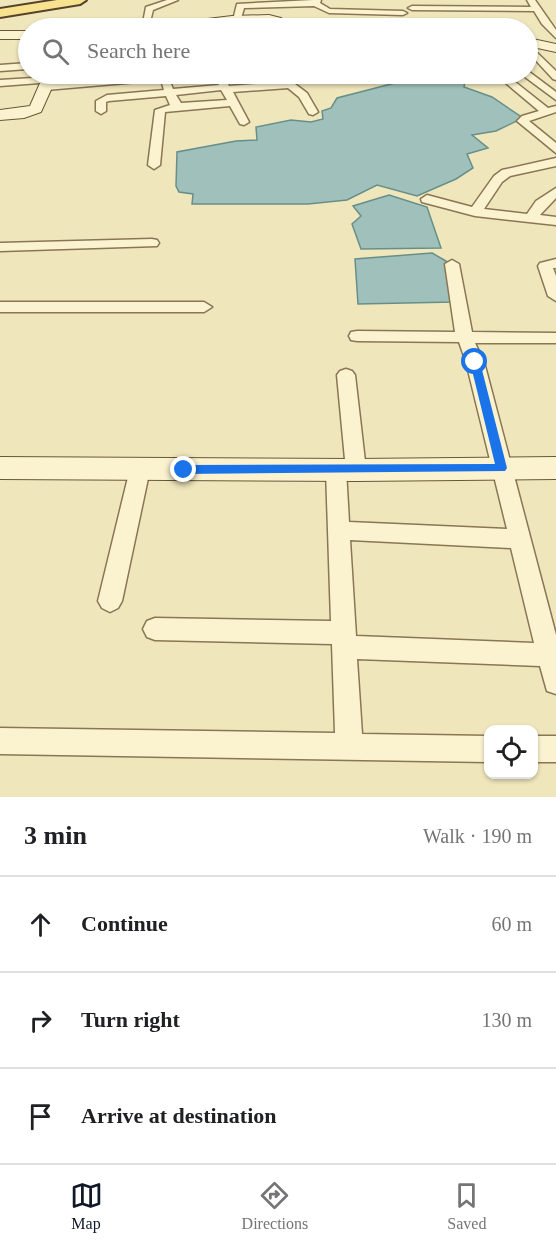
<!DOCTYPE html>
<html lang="en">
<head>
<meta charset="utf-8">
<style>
  :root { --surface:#fff; --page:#f6f6f6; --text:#202124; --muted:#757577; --line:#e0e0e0; --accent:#111827 }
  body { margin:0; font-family:"Times New Roman",serif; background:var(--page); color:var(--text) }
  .controls { position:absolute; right:18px; bottom:18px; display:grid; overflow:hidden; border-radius:12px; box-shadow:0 2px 4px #0004 }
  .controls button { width:54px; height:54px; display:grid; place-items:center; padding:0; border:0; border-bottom:2px solid var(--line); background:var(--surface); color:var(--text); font:30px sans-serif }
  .stop { position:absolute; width:18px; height:18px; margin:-14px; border:4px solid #1a73e8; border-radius:50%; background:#fff }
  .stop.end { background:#1a73e8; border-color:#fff; box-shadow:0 2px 6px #0008 }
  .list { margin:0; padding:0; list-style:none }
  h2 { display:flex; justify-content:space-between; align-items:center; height:78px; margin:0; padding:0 24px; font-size:26px }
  h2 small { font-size:20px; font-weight:400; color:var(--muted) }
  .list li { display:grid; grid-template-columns:39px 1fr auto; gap:18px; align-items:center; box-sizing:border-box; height:96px; padding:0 24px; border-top:2px solid var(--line) }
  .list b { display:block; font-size:22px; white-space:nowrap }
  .list em { font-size:20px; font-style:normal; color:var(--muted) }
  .icon { flex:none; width:33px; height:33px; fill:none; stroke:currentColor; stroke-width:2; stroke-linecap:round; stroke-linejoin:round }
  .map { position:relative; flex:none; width:556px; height:797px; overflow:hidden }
  .search { position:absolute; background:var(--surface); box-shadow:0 2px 4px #0004; left:18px; right:18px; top:18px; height:66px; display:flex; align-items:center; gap:15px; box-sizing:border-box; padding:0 21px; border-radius:33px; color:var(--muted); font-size:22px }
  .sheet { height:366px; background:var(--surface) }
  nav { display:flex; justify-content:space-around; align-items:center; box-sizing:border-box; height:84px; border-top:2px solid var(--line); background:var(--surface); font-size:16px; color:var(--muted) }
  nav a { display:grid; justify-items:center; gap:3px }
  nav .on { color:var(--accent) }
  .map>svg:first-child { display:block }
  .water { fill:#a0c1bb; stroke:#678f89; stroke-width:1.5 }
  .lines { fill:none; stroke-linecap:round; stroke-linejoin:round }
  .street-casing { stroke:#897654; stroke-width:3 }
  .secondary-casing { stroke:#6a5638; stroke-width:2 }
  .primary-casing { stroke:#564329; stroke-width:4 }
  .street { fill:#fbf3cf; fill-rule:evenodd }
  .secondary { fill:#fbf3cf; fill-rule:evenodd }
  .primary { fill:#f7e290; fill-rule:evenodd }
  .route { fill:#1a73e8 }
</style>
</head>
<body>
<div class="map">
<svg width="556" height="797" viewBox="0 0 556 797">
  <rect width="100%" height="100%" fill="#f0e6bc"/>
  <path class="water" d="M 459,74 L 465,82 L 464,87 L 492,97 L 523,118 L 496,131 L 472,135 L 488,148 L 467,154 L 473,168 L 456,179 L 417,196 L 377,185 L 347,200 L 308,204 L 192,204 L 193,194 L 179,192 L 176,186 L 177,152 L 236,141 L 257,140 L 256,127 L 291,120 L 311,122 L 323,119 L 322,111 L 331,108 L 337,98 L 422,76 Z
    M 389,195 L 427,207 L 441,248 L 361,249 L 352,224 L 361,216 L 353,206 Z
    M 432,253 L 446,261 L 453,302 L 358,304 L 355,259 Z"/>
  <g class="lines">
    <g class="street-casing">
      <path id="street" d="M 167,0 L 178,0 L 153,10 L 149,26 L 142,28 L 146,7 Z
        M 313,0 L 321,0 L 320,3 L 330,9 L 403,11 L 407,13 L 403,15 L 329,13 L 314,6 L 244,8 L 240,22 L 233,20 L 237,4 Z
        M 527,0 L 535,0 L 556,30 L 556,38 L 542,24 L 534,11 L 412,10 L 408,8 L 412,6 L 531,7 Z
        M 528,44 L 556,71 L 556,80 L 553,79 L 528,52 Z
        M 28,63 L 28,69 L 0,71 L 0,65 Z
        M 528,71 L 556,92 L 556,100 L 521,74 L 528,74 Z
        M 169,74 L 203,74 L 198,77 L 169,79 L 173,89 L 219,85 L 213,74 L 249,74 L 244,77 L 225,78 L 229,86 L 286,82 L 289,76 L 319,74 L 317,76 L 296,80 L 295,84 L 307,93 L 318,112 L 313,115 L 309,114 L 299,97 L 288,88 L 233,92 L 249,122 L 244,125 L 240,124 L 230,106 L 165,112 L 160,165 L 154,169 L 148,165 L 155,110 L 170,105 L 166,96 L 109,101 L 106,102 L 106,111 L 101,114 L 96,111 L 96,101 L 107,95 L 164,90 L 161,80 L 46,90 L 41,87 L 46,84 ZM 221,90 L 227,100 L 181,103 L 176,95 Z
        M 495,74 L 505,74 L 548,108 L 556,106 L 556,112 L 529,121 L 556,143 L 556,153 L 517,121 L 522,116 L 539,111 Z
        M 49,77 L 54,80 L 53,82 L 0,86 L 0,80 Z
        M 556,158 L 556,166 L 510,176 L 502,182 L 484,209 L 527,214 L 536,201 L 556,188 L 556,198 L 540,215 L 556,217 L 556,225 L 475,216 L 422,202 L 421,199 L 427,195 L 472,207 L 494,176 L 502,170 Z
        M 152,239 L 157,240 L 159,243 L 157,246 L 0,251 L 0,243 Z
        M 556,259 L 556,268 L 553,268 L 556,276 L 556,301 L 548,296 L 538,266 L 540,263 Z
        M 452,260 L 459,264 L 472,332 L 556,333 L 556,343 L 475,343 L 484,362 L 556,635 L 556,694 L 547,691 L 540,666 L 357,659 L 362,734 L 488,736 L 488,762 L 0,754 L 0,728 L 335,733 L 332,644 L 155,640 L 147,637 L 143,629 L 147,621 L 155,618 L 331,621 L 326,470 L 329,465 L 336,462 L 343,465 L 346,470 L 349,522 L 507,529 L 466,362 L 459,342 L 357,341 L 351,340 L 349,336 L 351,332 L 357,331 L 455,332 L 445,264 ZM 350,540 L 511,548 L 534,643 L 356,636 Z
        M 0,302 L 204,302 L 212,307 L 204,312 L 0,312 Z
        M 346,369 L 352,371 L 355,375 L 366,470 L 363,475 L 356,478 L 349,475 L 346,470 L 337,375 L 340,371 Z
        M 140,461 L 147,464 L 150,469 L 122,601 L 118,608 L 110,612 L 102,608 L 98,601 L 130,469 L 133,464 Z
        M 534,736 L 556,736 L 556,762 L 534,762 Z"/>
    </g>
    <g class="secondary-casing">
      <path id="secondary" d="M 269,15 L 281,18 L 292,28 L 279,28 L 269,23 L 232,24 L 192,28 L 97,28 L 103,24 L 183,22 L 232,16 Z
        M 0,31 L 28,31 L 28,39 L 0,39 Z
        M 528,38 L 556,44 L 556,52 L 528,46 Z
        M 44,74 L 58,74 L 41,112 L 24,118 L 0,120 L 0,110 L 30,106 Z
        M 0,457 L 356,459 L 556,457 L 556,479 L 356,481 L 0,479 Z"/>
    </g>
    <g class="primary-casing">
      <path id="primary" d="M 57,0 L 86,0 L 80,4 L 0,17 L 0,9 Z"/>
    </g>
    <use href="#street" class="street"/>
    <use href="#secondary" class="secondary"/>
    <use href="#primary" class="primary"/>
  </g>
  <path class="route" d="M 475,359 L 480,362 L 507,468 L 505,471 L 184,474 L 178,470 L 184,465 L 495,464 L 470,362 Z"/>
</svg>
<div class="controls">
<button><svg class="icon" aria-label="locate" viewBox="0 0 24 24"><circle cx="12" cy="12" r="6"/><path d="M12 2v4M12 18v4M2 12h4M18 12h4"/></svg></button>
</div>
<div class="stop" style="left:475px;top:362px"></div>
<div class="stop end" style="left:184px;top:470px"></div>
<div class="search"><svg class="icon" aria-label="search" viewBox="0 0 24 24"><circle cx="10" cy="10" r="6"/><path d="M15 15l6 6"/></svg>Search here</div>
</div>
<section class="sheet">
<h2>3 min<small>Walk · 190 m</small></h2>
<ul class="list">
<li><svg class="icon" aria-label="ahead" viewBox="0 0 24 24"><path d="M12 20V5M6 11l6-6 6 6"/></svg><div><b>Continue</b></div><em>60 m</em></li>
<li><svg class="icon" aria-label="right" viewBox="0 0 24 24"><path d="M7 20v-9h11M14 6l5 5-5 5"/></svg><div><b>Turn right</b></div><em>130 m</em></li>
<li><svg class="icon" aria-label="arrive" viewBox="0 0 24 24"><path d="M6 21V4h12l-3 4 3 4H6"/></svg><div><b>Arrive at destination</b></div></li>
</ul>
</section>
<nav>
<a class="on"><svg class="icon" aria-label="map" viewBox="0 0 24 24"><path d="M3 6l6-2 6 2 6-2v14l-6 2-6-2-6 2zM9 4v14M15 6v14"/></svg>Map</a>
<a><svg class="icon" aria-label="directions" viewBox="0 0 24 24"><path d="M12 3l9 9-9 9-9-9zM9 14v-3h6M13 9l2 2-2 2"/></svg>Directions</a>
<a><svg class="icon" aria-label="saved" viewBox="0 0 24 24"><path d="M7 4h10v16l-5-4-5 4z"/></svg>Saved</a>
</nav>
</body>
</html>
